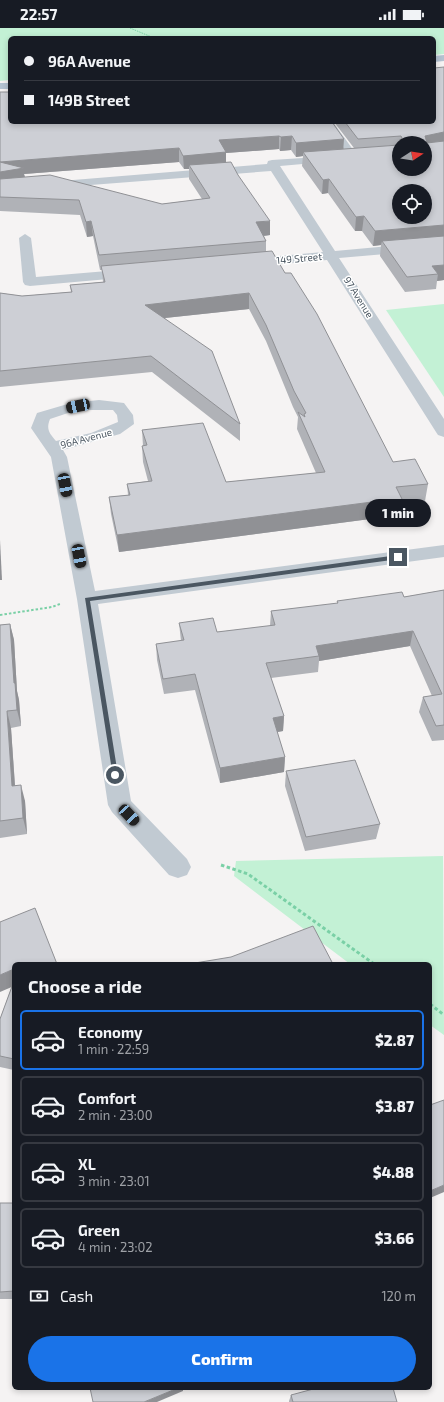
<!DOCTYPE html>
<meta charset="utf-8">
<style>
:root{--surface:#171b24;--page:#242831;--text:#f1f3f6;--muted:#9ea1a6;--line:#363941;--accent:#1a73e8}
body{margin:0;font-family:"Exo 2",sans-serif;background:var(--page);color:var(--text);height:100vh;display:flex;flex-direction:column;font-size:15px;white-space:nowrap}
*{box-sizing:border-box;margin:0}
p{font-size:13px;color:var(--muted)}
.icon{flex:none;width:22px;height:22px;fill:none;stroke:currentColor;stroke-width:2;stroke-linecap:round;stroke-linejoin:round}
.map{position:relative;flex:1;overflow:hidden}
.drawer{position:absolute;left:12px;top:934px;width:420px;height:428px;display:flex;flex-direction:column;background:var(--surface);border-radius:6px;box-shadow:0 2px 6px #0003}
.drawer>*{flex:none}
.top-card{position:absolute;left:8px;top:8px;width:428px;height:88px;border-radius:6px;box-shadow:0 2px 6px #0003;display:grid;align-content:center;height:88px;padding:0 16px;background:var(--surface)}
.needle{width:26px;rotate:78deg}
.buttons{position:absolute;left:392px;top:108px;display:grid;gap:8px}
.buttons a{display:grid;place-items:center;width:40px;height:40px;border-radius:50%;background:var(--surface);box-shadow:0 2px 6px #0003;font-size:20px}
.end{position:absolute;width:18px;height:18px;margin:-9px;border:5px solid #4a5661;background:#fff;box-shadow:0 0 0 2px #fff}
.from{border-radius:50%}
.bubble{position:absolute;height:28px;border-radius:14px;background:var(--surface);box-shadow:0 2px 6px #0003;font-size:13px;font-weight:800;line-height:28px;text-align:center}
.car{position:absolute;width:12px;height:24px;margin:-12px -6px;border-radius:5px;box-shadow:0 0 3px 1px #0007;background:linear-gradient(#222 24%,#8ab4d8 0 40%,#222 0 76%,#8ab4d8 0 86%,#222 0)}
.top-card b{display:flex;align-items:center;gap:14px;height:38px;font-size:15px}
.top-card b+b{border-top:1px solid var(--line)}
.top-card i{width:10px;height:10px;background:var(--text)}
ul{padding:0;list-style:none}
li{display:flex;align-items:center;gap:12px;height:60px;margin:0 8px 6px;padding:0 8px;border:2px solid var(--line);border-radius:6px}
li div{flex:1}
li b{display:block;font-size:15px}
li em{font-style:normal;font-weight:800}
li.on{border-color:var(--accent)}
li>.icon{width:36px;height:36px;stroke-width:1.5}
h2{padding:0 16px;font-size:18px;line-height:48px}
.pay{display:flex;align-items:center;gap:10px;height:44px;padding:0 16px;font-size:15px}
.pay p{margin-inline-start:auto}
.primary-button{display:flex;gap:8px;margin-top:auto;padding:8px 16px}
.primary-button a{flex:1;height:46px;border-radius:24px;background:var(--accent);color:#fff;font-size:16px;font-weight:800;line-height:46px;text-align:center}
.status{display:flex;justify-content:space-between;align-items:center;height:28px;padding:0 20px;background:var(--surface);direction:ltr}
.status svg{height:11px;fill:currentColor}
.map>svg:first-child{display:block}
.green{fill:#c3f1d5}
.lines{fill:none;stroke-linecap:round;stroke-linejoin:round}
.path-far2{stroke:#7ad0a6;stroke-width:1;stroke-dasharray:1.5 1;stroke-linecap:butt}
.path-far1{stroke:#7ad0a6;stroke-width:2;stroke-dasharray:2.5 2;stroke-linecap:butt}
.path{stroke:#7ad0a6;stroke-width:3;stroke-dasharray:3.5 2.5;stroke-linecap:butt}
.minor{fill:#c1cad2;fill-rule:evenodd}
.major{fill:#b3c2d1;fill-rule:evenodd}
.wall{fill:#b0b2b7;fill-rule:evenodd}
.shaded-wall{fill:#909195}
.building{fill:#cdcfd5;stroke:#909195;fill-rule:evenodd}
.route{fill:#4a5661}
.labels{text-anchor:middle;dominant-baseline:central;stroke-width:3;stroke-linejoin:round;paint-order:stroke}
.far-street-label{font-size:10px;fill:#4a5661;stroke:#fff}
</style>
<div class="status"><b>22:57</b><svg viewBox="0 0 49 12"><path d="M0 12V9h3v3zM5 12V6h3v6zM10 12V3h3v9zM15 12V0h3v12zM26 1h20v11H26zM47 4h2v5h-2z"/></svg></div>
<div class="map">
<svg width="444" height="1374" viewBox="0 0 444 1374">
<rect width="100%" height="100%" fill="#f5f3f3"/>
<!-- green -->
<g class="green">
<path d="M0 0H444V26L434 27V10H10V52L0 53Z"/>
<path d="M444 276V369L386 282Z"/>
<path d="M443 828 444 1007 430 997V936H350L234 848 236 833Z"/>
</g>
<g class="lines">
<!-- path-far2 -->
<path class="path-far2" d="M130 0 154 10"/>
<!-- path-far1 -->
<path class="path-far1" d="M0 587 52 579 60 576"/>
<!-- path -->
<g class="path">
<path d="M221 837 248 846 374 936"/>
<path d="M430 976 444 987"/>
</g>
<!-- minor -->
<g class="minor">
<path d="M323 94H333L359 130 358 132H350Z"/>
<path d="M333 128 338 131 337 133 280 138 335 223 444 213V221L339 230 444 391V409L438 407 436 404 327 232 247 239 240 235 247 231 323 224 271 143 0 164V158L267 136 268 133 272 132Z"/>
<path d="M25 206 31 210 36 249 131 241 136 242 138 245 136 248 131 249 30 258 25 257 23 254 19 210Z"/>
<path d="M99 372 124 375 133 387 134 396 120 406 63 422 67 429 95 563 444 517V529L98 576 131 773 187 831 191 839 187 847 178 850 169 847 112 784 108 777 77 571 51 429 31 400 37 385 71 375ZM89 382H113L117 387 118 394 91 405 56 413C49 405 46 401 50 391L71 384Z"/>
</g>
<!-- major -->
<g class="major">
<path d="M444 27V33L434 34V28Z"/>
<rect x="0" y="55" width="10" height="6"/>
</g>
</g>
<!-- wall -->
<g class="wall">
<path d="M444 39V252L437 253 436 261 405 264 380 228 381 217 373 218 362 203H355L328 165 322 166 302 138 303 128 296 129 291 122 280 123 279 121 226 125V134L270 207 264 208 266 213V223L393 434 428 456 425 473 402 475 400 490 371 493 370 491 119 524 111 486 109 469 128 467 127 456 148 453 143 434 142 418H143L142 402 226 454 316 445 297 401 298 389 293 379 266 313 249 281 165 290 240 396V413L152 344 0 359V265L22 268 71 264 70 257 103 254 102 242H100L93 208 87 209 80 187 0 183V64L332 94 344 121 354 120 334 94H434ZM399 115H425L399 141ZM179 134 184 141H189V151L202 171 162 176 25 149 24 146Z"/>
<path d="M444 562V712L432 713 419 684 423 669 432 668 410 618 319 633 318 644 271 650 284 688 283 703 277 704 285 729 284 744 220 755 195 662 164 666 157 632 156 616 181 613 179 595 217 604 270 598 271 583 337 576V573L404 569Z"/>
<path d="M10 596 14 612 17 663 19 672 21 698 11 700 15 757 25 773 27 806 0 810V597Z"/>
<path d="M286 743 380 796 376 811 305 823 285 758Z"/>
<path d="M0 894 14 936V1042L0 1039V991L12 958Z"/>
<rect x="0" y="1175" width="14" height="96"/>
<path d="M291 1367 397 1374H289V1373Z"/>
</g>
<!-- shaded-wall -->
<g class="shaded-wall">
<path d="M444 104V118L425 121V108Z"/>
<path d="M279 108V121L226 125V138L189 137V141H184L183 128 219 112Z"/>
<path d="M292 108 291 122 280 123 281 109Z"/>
<path d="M344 111 343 125 303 124V128L296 129V115Z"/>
<path d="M179 120V134L24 146 26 154 0 158V134Z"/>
<path d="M329 151 328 165 322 166 323 152Z"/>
<path d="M364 188 362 203H355L356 189Z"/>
<path d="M91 193 93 208 87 209 86 194Z"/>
<path d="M270 193V207L255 209 256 194Z"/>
<path d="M444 197V212L382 213 381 217 373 218 375 203Z"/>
<path d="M444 237V252L437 253 438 246 432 238Z"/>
<path d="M249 265V281L146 292 145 277Z"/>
<path d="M372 474 370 491 119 524 117 507Z"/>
<path d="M0 512 2 552H0Z"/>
<path d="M10 596 14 612 17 663 19 672 21 698 17 682 14 655Z"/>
<path d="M413 603 410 618 319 633V628L316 618Z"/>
<path d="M7 683 11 700 16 774 12 758Z"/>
<path d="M284 688 283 703 272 705 273 690Z"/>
<path d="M285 729 284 744 220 755V740Z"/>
<path d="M21 757 25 773 27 806 23 790Z"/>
<path d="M14 941V958L0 964V947Z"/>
<path d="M444 1157V1164L430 1170V1163Z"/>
<path d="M178 1360H183V1363L157 1374H144Z"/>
</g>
<!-- building -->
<g class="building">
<path d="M444 39V104L425 108 427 115 444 113V197L375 203 364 188 356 189 329 151 323 152 303 124 399 117V141H425V115H401L402 110 401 108 358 111 345 94H434V40ZM399 163H425V189H399Z"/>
<path d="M0 64H10V94H332L344 111 296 115 292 108 281 109 279 108 219 112 226 124 183 128 179 120 0 134Z"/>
<path d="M0 134 24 140 0 144Z"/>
<path d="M231 134 238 147 270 193 256 194 266 213 99 227 91 193 86 194 79 172 0 169V151L50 147 162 176 210 170 189 137Z"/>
<path d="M444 208V237L432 238 438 246 407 249 382 213Z"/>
<path d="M272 223 285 245H291L317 286 393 434 415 431 428 456 396 459 403 473 373 477 372 474 117 507 109 469 130 467 127 456 152 453 142 418 147 417 142 402 203 395 226 454 325 444 298 384 305 389 304 386 306 385 294 363 266 297 249 265 145 277 212 323 240 396 151 328 0 343V265L22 268 72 264 70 257 105 254 101 238Z"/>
<path d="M444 562V697L436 698 423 669 442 666 413 603 316 618 319 628 266 635 284 688 273 690 285 729 220 740 195 646 163 651 156 616 184 612 179 595 213 590 217 604 275 597 271 583 338 575 337 573 402 564 404 569Z"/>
<path d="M10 596 14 655H15L17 682 7 683 12 758 21 757 23 790 0 793V597Z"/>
<path d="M355 732 380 796 306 809 286 743Z"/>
<path d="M35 880 57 936H14V941L0 947V894Z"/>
<path d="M313 898 333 936H189L231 929Z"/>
<path d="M14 953V1031L0 1028V991Z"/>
<path d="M444 1072V1157L430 1163V1077Z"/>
<path d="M0 1175H14V1263L0 1264Z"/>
<path d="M90 1360H178L144 1374H93Z"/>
<path d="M317 1360H393L397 1374H293L291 1367Z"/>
</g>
<!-- route -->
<path class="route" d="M398 527 399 531 90 573 118 747 115 750 113 749 85 570Z"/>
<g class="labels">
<!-- far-street labels -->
<g class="far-street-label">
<text transform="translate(299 230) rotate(-5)">149 Street</text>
<text transform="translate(359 269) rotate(58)">97 Avenue</text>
<text transform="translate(86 410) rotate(-15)">96A Avenue</text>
</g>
</g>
</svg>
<div class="buttons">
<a><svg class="needle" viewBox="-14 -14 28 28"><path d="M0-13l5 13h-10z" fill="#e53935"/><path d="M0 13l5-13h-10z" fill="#9ea1a6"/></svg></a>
<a><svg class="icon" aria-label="locate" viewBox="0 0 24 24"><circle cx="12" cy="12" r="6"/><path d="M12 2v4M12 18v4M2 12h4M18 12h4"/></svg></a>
</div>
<i class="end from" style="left:115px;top:747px"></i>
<i class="end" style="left:398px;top:529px"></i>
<div class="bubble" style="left:365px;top:471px;width:66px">1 min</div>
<i class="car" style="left:78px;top:378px;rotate:258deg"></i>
<i class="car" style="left:65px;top:457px;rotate:169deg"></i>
<i class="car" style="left:79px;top:528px;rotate:169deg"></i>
<i class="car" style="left:129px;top:787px;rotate:137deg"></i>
<div class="top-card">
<b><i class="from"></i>96A Avenue</b>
<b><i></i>149B Street</b>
</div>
<section class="drawer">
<h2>Choose a ride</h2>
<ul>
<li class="on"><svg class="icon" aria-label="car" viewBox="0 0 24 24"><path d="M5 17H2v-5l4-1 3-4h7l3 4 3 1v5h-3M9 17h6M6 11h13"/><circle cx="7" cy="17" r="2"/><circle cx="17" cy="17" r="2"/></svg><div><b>Economy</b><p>1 min · 22:59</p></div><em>$2.87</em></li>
<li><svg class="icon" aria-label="car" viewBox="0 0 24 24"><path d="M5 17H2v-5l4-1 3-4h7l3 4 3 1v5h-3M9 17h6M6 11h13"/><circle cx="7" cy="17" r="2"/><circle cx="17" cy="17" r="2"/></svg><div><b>Comfort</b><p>2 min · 23:00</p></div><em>$3.87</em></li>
<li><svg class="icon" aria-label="car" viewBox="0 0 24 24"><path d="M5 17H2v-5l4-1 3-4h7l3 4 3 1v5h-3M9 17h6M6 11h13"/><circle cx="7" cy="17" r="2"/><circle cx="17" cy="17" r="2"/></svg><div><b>XL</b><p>3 min · 23:01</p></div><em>$4.88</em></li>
<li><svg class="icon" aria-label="car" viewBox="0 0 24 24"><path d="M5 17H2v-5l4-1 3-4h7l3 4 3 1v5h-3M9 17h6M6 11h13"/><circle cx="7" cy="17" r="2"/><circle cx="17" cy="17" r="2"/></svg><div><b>Green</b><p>4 min · 23:02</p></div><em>$3.66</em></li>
</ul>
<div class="pay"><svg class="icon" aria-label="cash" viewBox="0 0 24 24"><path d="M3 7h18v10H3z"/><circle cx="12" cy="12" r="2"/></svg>Cash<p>120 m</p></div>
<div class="primary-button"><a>Confirm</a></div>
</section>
</div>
